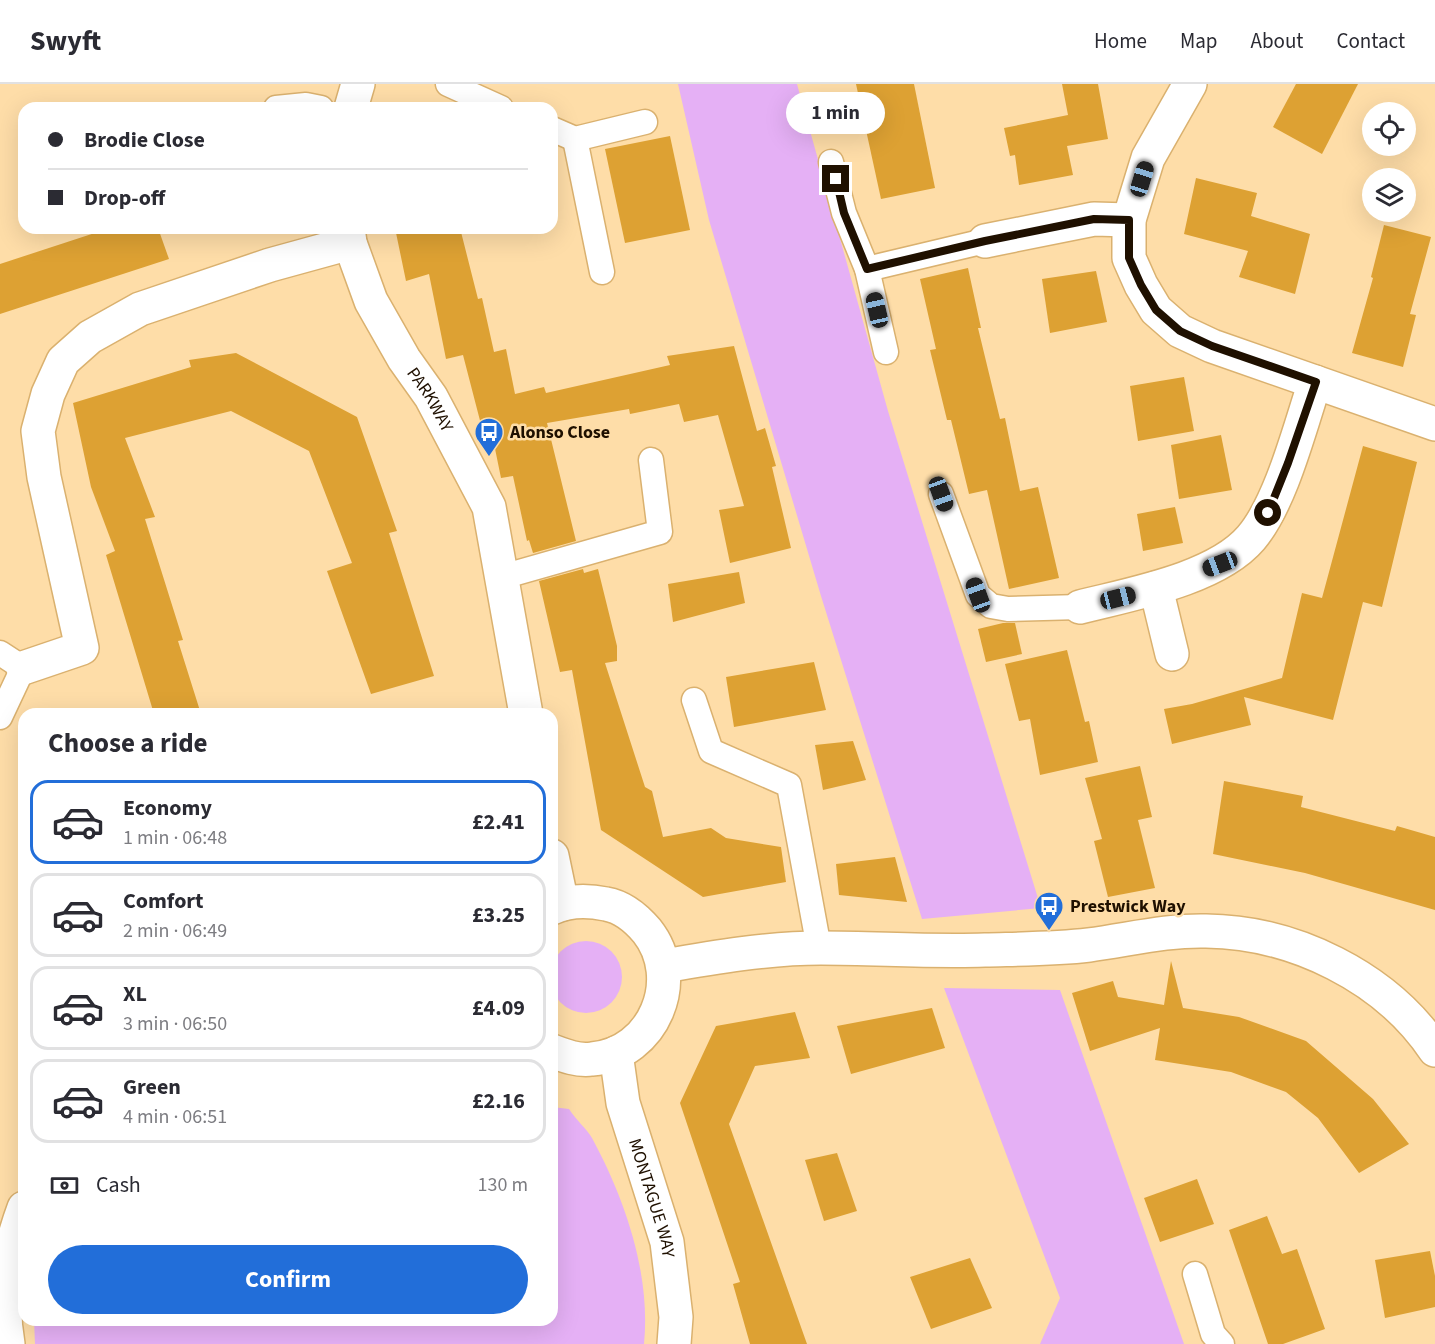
<!DOCTYPE html>
<meta charset="utf-8">
<style>
:root{--surface:#fff;--page:#f2f2f3;--text:#2b2b33;--muted:#7c7c81;--line:#e1e1e2;--accent:#226ed9}
body{margin:0;font-family:"Source Sans 3",sans-serif;background:var(--page);color:var(--text);height:100vh;display:flex;flex-direction:column;font-size:22px;white-space:nowrap}
*{box-sizing:border-box;margin:0}
p{font-size:20px;color:var(--muted)}
.icon{flex:none;width:33px;height:33px;fill:none;stroke:currentColor;stroke-width:2;stroke-linecap:round;stroke-linejoin:round}
.map{position:relative;flex:1;overflow:hidden}
.panel{position:absolute;left:18px;top:624px;width:540px;height:618px;display:flex;flex-direction:column;background:var(--surface);border-radius:18px;box-shadow:0 6px 24px #0002}
.panel>*{flex:none}
.hud{position:absolute;left:18px;top:18px;width:540px;height:132px;border-radius:18px;box-shadow:0 6px 24px #0002;display:grid;align-content:center;height:132px;padding:0 30px;background:var(--surface)}
.fabs{position:absolute;left:1362px;top:18px;display:grid;gap:12px}
.fabs a{display:grid;place-items:center;width:54px;height:54px;border-radius:50%;background:var(--surface);box-shadow:0 6px 24px #0002;font-size:30px}
.end{position:absolute;width:27px;height:27px;margin:-14px;border:8px solid #1f1000;background:#fff;box-shadow:0 0 0 3px #fff}
.from{border-radius:50%}
.bubble{position:absolute;height:42px;border-radius:21px;background:var(--surface);box-shadow:0 6px 24px #0002;font-size:20px;font-weight:700;line-height:42px;text-align:center}
.car{position:absolute;width:18px;height:36px;margin:-18px -9px;border-radius:8px;box-shadow:0 0 4px 2px #0007;background:linear-gradient(#222 24%,#8ab4d8 0 40%,#222 0 76%,#8ab4d8 0 86%,#222 0)}
.hud b{display:flex;align-items:center;gap:21px;height:57px;font-size:22px}
.hud b+b{border-top:2px solid var(--line)}
.hud i{width:15px;height:15px;background:var(--text)}
ul{padding:0;list-style:none}
li{display:flex;align-items:center;gap:18px;height:84px;margin:0 12px 9px;padding:0 18px;border:3px solid var(--line);border-radius:18px}
li div{flex:1}
li b{display:block;font-size:22px}
li em{font-style:normal;font-weight:700}
li.current{border-color:var(--accent)}
li>.icon{width:54px;height:54px;stroke-width:1.5}
h2{padding:0 30px;font-size:27px;line-height:72px}
.pay{display:flex;align-items:center;gap:15px;height:66px;padding:0 30px;font-size:22px}
.pay p{margin-inline-start:auto}
.primary-button{display:flex;gap:12px;margin-top:auto;padding:12px 30px}
.primary-button a{flex:1;height:69px;border-radius:36px;background:var(--accent);color:#fff;font-size:24px;font-weight:700;line-height:69px;text-align:center}
header{display:flex;align-items:center;gap:36px;box-sizing:border-box;height:84px;padding:0 30px;background:var(--surface);border-bottom:2px solid var(--line)}
header strong{font-size:28px}
nav{display:flex;gap:33px;margin-inline-start:auto;font-size:21px}
.map>svg:first-child{display:block}
.green{fill:#e5b0f5}
.building{fill:#dda133}
.lines{fill:none;stroke-linecap:round;stroke-linejoin:round}
.lane-casing{stroke:#dab16f;stroke-width:27}
.street-casing{stroke:#dab16f;stroke-width:36}
.secondary-casing{stroke:#dab16f;stroke-width:36}
.lane{stroke:#fff;stroke-width:24}
.street{stroke:#fff;stroke-width:33}
.secondary{stroke:#fff;stroke-width:33}
.route{stroke:#1f1000;stroke-width:8}
.labels{text-anchor:middle;dominant-baseline:central;stroke-width:5;stroke-linejoin:round;paint-order:stroke}
.street-label{font-size:18px;fill:#1f1000;stroke:#fedda8}
.poi-label{font-size:18px;font-weight:bold;fill:#1f1000;stroke:#fedda8;text-anchor:start}
</style>
<header>
<strong>Swyft</strong>
<nav><a>Home</a><a>Map</a><a>About</a><a>Contact</a></nav>
</header>
<div class="map">
<svg width="1435" height="1260" viewBox="0 0 1435 1260">
<rect width="100%" height="100%" fill="#fedda8"/>
<!-- green -->
<g class="green">
<path d="M678 0H797L888 327 1041 824 922 835 821 512 709 136Z"/>
<circle cx="586" cy="893" r="36"/>
<path d="M944 904 1060 906 1184 1260H1040L1060 1214Z"/>
<path d="M552 1023 569 1025C576 1036 586 1044 592 1054 625 1115 651 1190 644 1260H35L34 1236H552Z"/>
</g>
<!-- building -->
<g class="building">
<path d="M856 0H914L935 104 881 115Z"/>
<path d="M1062 0H1098L1108 55 1067 62 1073 91 1019 101 1015 71 1010 72 1004 44 1068 31Z"/>
<path d="M1296 0H1358L1322 70 1273 43Z"/>
<path d="M670 52 690 146 625 159 605 65Z"/>
<path d="M1196 94 1257 109 1251 132 1310 150 1295 210 1239 193 1248 167 1184 150Z"/>
<path d="M1384 141 1431 153 1410 230 1416 231 1403 283 1352 269 1373 194 1371 193Z"/>
<path d="M110 144H158L169 175 0 230V180Z"/>
<path d="M395 144H460L478 215 482 214 494 268 506 265 515 310 544 303 546 309 670 281 667 272 734 262 757 347 765 344 776 382 772 383 791 464 730 479 719 426 744 422 718 331 684 338 679 320 630 330 629 325 547 339 576 457 533 469 529 456 527 457 513 392 501 394 492 350 484 352 463 271 446 275 429 190 406 197Z"/>
<path d="M968 184 981 244H978L1000 335 1005 334 1020 407 1038 403 1059 494 1009 505 987 406 969 410 951 336H947L930 266 936 265 920 195Z"/>
<path d="M1096 187 1107 238 1050 249 1042 195Z"/>
<path d="M236 269 357 333 397 447 389 449 434 592 371 610 327 487 352 479 309 367 231 327 125 354 155 433 145 435 183 556 178 557 201 630H154L106 471 115 467 91 403 73 319 191 283 189 276Z"/>
<path d="M1184 293 1194 347 1138 357 1130 302Z"/>
<path d="M1221 351 1232 406 1179 415 1171 361Z"/>
<path d="M1363 362 1417 378 1382 523 1363 518 1333 636 1244 613 1251 641 1172 660 1164 625 1192 620 1282 594 1302 509 1322 514Z"/>
<path d="M1175 423 1183 459 1143 467 1137 430Z"/>
<path d="M583 485 584 489 598 485 617 562V577L605 579 645 703 652 707 663 753 711 744 726 754 781 763 786 798 703 813 601 746 572 586 560 588 539 497Z"/>
<path d="M739 488 745 519 673 538 668 500Z"/>
<path d="M1003 539H1015L1022 570 986 578 978 545Z"/>
<path d="M1067 566 1085 638 1089 637 1098 678 1040 691 1030 635 1019 637 1005 580Z"/>
<path d="M814 578 826 626 734 643 726 593Z"/>
<path d="M853 657 866 696 823 706 815 661Z"/>
<path d="M1140 682 1152 733 1138 736 1155 804 1108 813 1094 757 1102 755 1085 694Z"/>
<path d="M1224 697 1303 712 1301 723 1395 747 1397 742 1435 753V826L1305 789 1213 770Z"/>
<path d="M895 773 907 818 839 811 836 780Z"/>
<path d="M1171 877 1183 924 1239 933 1306 957 1373 1015 1409 1060 1359 1089 1318 1034 1286 1008 1231 988 1155 976 1160 944 1090 967 1072 909 1113 897 1118 913 1164 921Z"/>
<path d="M932 924 945 964 851 990 837 942Z"/>
<path d="M795 928 810 974 755 982 729 1040 807 1260H750L733 1200 740 1198 680 1019 716 942Z"/>
<path d="M837 1069 857 1127 824 1137 805 1076Z"/>
<path d="M1197 1095 1214 1140 1160 1158 1144 1114Z"/>
<path d="M1267 1132 1282 1170 1297 1165 1325 1245 1283 1260H1268L1229 1146Z"/>
<path d="M1430 1167 1435 1192V1223L1385 1234 1375 1176Z"/>
<path d="M970 1174 992 1224 931 1245 910 1193Z"/>
</g>
<g class="lines">
<!-- lane casing -->
<g class="lane-casing">
<g id="lane">
<path d="M448 0 501 24"/>
<path d="M276 24 306 21 321 24"/>
<path d="M552 45 575 55 645 38"/>
<path d="M575 55 602 188"/>
<path d="M831 78 844 129 867 185 886 268"/>
<path d="M867 185 985 157"/>
<path d="M941 410 978 511 991 522 1008 525 1080 523"/>
<path d="M502 493 660 448 651 376"/>
<path d="M0 569 23 584 0 633"/>
<path d="M694 616 711 667 789 701 819 864"/>
<path d="M1195 1190 1213 1250 1222 1260"/>
</g>
</g>
<!-- street casing -->
<g class="street-casing">
<g id="street">
<path d="M1190 0 1148 74 1129 136V174L1141 201 1156 226 1180 247 1212 262 1435 340"/>
<path d="M985 157 1094 135 1129 136"/>
<path d="M1156 504 1172 570"/>
<path d="M1080 523C1131 510 1216 495 1251 454 1281 419 1300 343 1315 298"/>
<path d="M23 584 82 564 44 393 38 347 48 310 63 277 90 253 140 225 270 181 350 159"/>
<path id="s1" d="M616 969 623 1019 667 1158 676 1233 674 1260"/>
<path d="M8 1260C0 1215 8 1167 24 1124"/>
</g>
</g>
<!-- secondary casing -->
<g class="secondary-casing">
<g id="secondary">
<path d="M351 24 358 0"/>
<path id="s2" d="M348 144 350 159 371 217 404 275 431 313 489 423 526 630"/>
<path d="M552 772 562 820"/>
<path d="M552 824C569 816 587 816 606 820 623 823 636 834 647 847 685 895 654 970 592 975 578 977 565 972 552 967"/>
<path d="M664 882C715 873 769 864 821 864 876 864 930 868 985 866 1019 865 1055 865 1089 861 1128 856 1166 846 1206 847 1294 848 1386 893 1435 966"/>
</g>
</g>
<!-- lane -->
<use href="#lane" class="lane"/>
<!-- street -->
<use href="#street" class="street"/>
<!-- secondary -->
<use href="#secondary" class="secondary"/>
</g>
<g class="lines">
<!-- route -->
<path class="route" d="M836 95 844 129 867 185 985 157 1094 135 1129 136V174L1141 201 1156 226 1180 247 1212 262 1316 298 1288 379 1268 429"/>
</g>
<!-- icons -->
<defs>
<g id="bus-pin" transform="scale(1.5)"><path d="M0 17L-7.5 6A9.5 9.5 0 1 1 7.5 6Z" fill="#226ed9" stroke="#fedda8"/><path d="M-5-6H5V4H4V6H2V4H-2V6H-4V4H-5ZM-3.5-4V0h7V-4ZM-3.5 1.2v1.5H-2V1.2ZM2 1.2v1.5H3.5V1.2Z" fill="#fff"/></g>
</defs>
<g fill-rule="evenodd">
<use href="#bus-pin" x="489" y="348"/>
<use href="#bus-pin" x="1049" y="822"/>
</g>
<g class="labels">
<!-- street labels -->
<g class="street-label">
<text stroke="none"><textPath href="#s2" startOffset="192">PARKWAY</textPath></text>
<text stroke="none"><textPath href="#s1" startOffset="150">MONTAGUE WAY</textPath></text>
</g>
<!-- poi labels -->
<g class="poi-label">
<text x="510" y="348">Alonso Close</text>
<text x="1070" y="822">Prestwick Way</text>
</g>
</g>
</svg>
<div class="fabs">
<a><svg class="icon" aria-label="locate" viewBox="0 0 24 24"><circle cx="12" cy="12" r="6"/><path d="M12 2v4M12 18v4M2 12h4M18 12h4"/></svg></a>
<a><svg class="icon" aria-label="layers" viewBox="0 0 24 24"><path d="M12 4l9 5-9 5-9-5zM3 14l9 5 9-5"/></svg></a>
</div>
<i class="end from" style="left:1268px;top:429px"></i>
<i class="end" style="left:836px;top:95px"></i>
<div class="bubble" style="left:786px;top:8px;width:99px">1 min</div>
<i class="car" style="left:1142px;top:95px;rotate:17deg"></i>
<i class="car" style="left:877px;top:226px;rotate:347deg"></i>
<i class="car" style="left:941px;top:410px;rotate:160deg"></i>
<i class="car" style="left:1220px;top:480px;rotate:249deg"></i>
<i class="car" style="left:978px;top:511px;rotate:340deg"></i>
<i class="car" style="left:1118px;top:514px;rotate:76deg"></i>
<div class="hud">
<b><i class="from"></i>Brodie Close</b>
<b><i></i>Drop-off</b>
</div>
<section class="panel">
<h2>Choose a ride</h2>
<ul>
<li class="current"><svg class="icon" aria-label="car" viewBox="0 0 24 24"><path d="M5 17H2v-5l4-1 3-4h7l3 4 3 1v5h-3M9 17h6M6 11h13"/><circle cx="7" cy="17" r="2"/><circle cx="17" cy="17" r="2"/></svg><div><b>Economy</b><p>1 min · 06:48</p></div><em>£2.41</em></li>
<li><svg class="icon" aria-label="car" viewBox="0 0 24 24"><path d="M5 17H2v-5l4-1 3-4h7l3 4 3 1v5h-3M9 17h6M6 11h13"/><circle cx="7" cy="17" r="2"/><circle cx="17" cy="17" r="2"/></svg><div><b>Comfort</b><p>2 min · 06:49</p></div><em>£3.25</em></li>
<li><svg class="icon" aria-label="car" viewBox="0 0 24 24"><path d="M5 17H2v-5l4-1 3-4h7l3 4 3 1v5h-3M9 17h6M6 11h13"/><circle cx="7" cy="17" r="2"/><circle cx="17" cy="17" r="2"/></svg><div><b>XL</b><p>3 min · 06:50</p></div><em>£4.09</em></li>
<li><svg class="icon" aria-label="car" viewBox="0 0 24 24"><path d="M5 17H2v-5l4-1 3-4h7l3 4 3 1v5h-3M9 17h6M6 11h13"/><circle cx="7" cy="17" r="2"/><circle cx="17" cy="17" r="2"/></svg><div><b>Green</b><p>4 min · 06:51</p></div><em>£2.16</em></li>
</ul>
<div class="pay"><svg class="icon" aria-label="cash" viewBox="0 0 24 24"><path d="M3 7h18v10H3z"/><circle cx="12" cy="12" r="2"/></svg>Cash<p>130 m</p></div>
<div class="primary-button"><a>Confirm</a></div>
</section>
</div>
